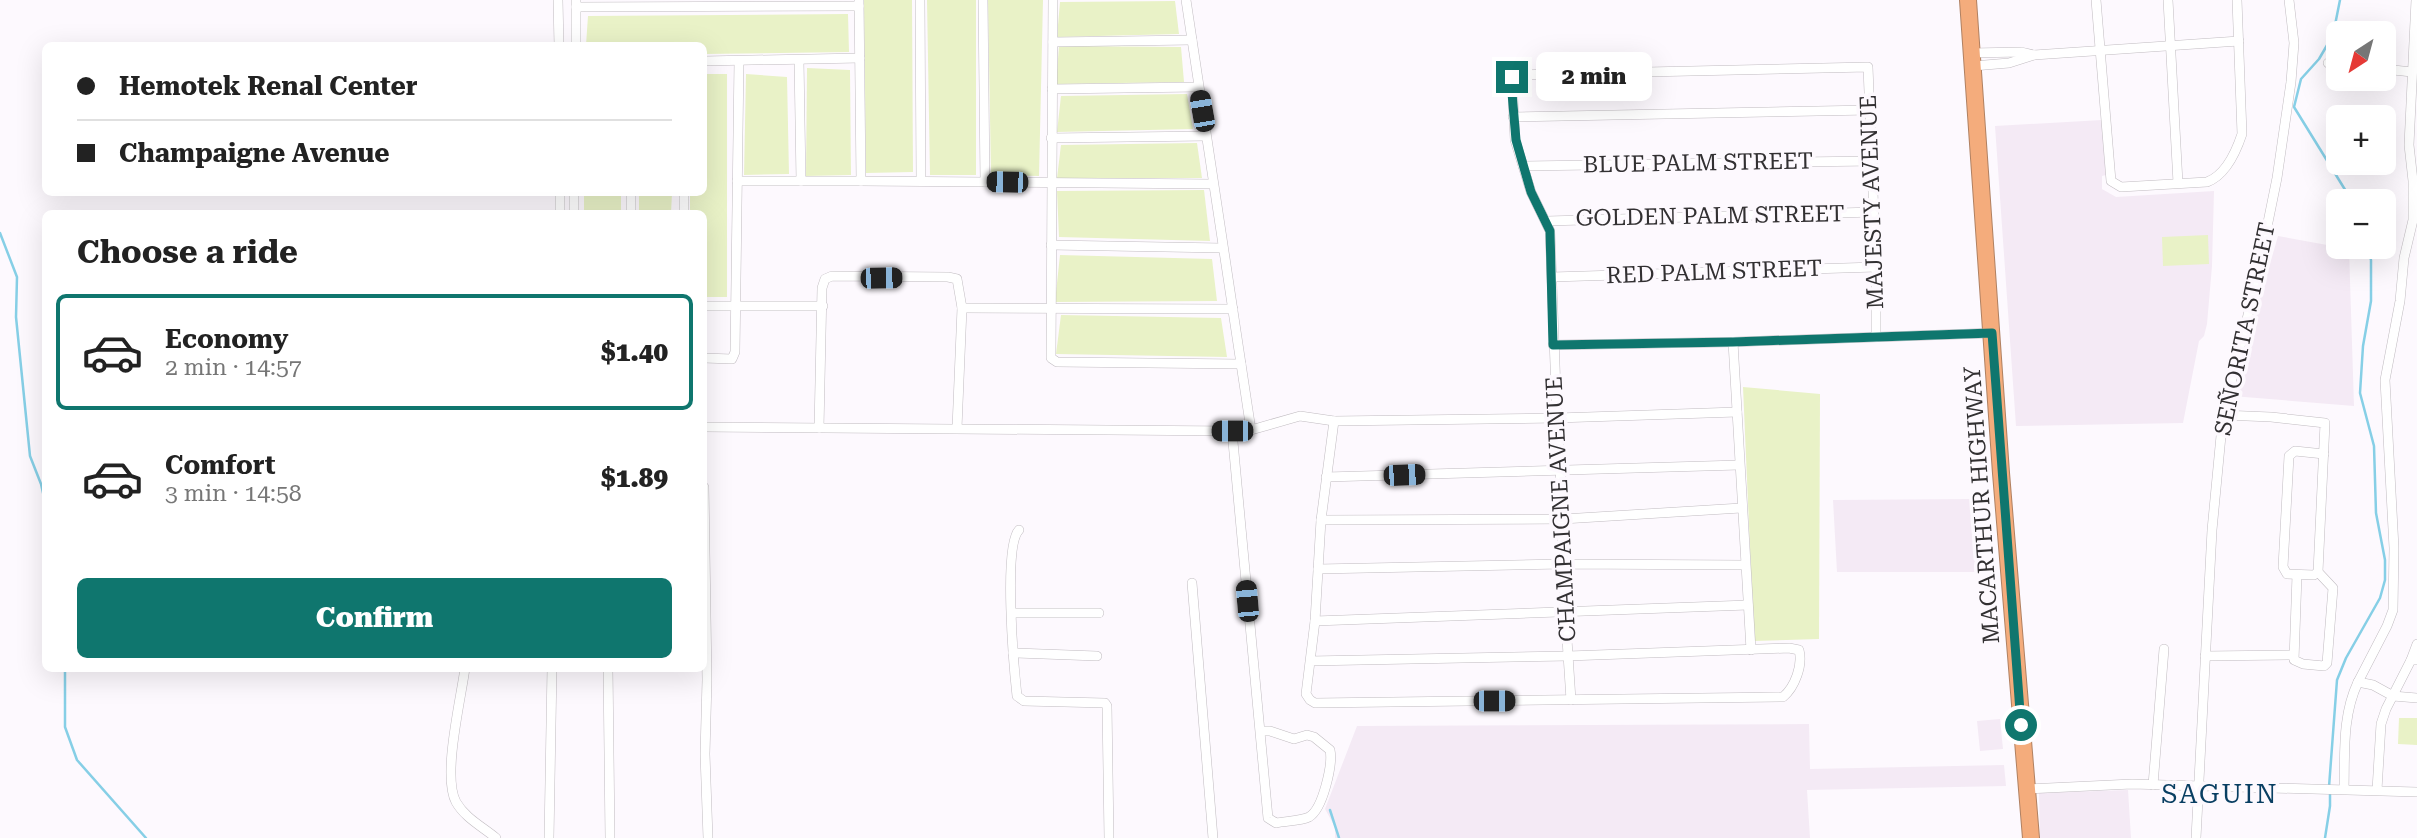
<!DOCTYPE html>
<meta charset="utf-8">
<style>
:root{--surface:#fff;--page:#f2f2f2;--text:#222;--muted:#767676;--line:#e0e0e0;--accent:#0f766e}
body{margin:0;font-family:"Roboto Serif",serif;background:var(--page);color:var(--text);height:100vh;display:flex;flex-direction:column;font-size:26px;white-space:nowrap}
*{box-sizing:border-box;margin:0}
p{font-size:23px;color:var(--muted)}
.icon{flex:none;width:38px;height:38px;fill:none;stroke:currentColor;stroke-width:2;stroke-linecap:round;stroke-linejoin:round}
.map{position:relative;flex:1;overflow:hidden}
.side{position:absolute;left:42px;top:210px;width:665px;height:462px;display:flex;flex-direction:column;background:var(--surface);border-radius:10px;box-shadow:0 7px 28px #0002}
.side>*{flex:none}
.guide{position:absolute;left:42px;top:42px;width:665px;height:154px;border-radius:10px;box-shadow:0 7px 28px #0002;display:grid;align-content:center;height:154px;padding:0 35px;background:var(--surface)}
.needle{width:46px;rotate:216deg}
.controls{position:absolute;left:2326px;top:21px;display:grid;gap:14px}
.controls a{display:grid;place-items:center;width:70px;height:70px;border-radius:10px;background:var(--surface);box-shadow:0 7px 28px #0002;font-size:35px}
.end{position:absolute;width:32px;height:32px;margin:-16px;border:9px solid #0f766e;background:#fff;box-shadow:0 0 0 4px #fff}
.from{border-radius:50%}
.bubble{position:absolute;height:49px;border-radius:10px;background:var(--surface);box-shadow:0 7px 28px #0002;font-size:23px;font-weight:800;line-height:49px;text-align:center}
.car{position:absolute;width:21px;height:42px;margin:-21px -10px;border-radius:9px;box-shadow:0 0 5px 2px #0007;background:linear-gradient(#222 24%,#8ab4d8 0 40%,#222 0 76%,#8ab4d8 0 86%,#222 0)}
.guide b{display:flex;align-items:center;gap:24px;height:66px;font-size:26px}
.guide b+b{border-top:2px solid var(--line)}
.guide i{width:18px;height:18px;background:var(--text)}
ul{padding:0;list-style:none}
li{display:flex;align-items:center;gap:21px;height:116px;margin:0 14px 10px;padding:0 21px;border:4px solid transparent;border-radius:10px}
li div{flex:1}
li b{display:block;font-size:26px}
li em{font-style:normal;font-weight:800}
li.on{border-color:var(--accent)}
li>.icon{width:63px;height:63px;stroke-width:1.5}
h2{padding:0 35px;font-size:32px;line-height:84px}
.button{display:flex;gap:14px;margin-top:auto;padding:14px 35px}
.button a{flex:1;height:80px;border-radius:10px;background:var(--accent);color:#fff;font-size:28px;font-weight:800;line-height:80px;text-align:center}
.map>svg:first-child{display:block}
.built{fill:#f4eaf5}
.green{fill:#e9f2c7}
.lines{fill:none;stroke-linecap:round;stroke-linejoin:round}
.stream{stroke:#86cfe6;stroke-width:2.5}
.street-casing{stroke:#c1bcc1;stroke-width:10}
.highway-casing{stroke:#b08162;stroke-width:18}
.street{stroke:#fff;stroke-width:9}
.highway{stroke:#f4ac7c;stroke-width:16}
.route{stroke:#0f766e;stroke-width:9}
.labels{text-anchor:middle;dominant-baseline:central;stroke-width:7;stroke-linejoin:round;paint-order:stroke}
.street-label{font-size:23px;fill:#323032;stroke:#fdf9fe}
.quarter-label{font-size:26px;letter-spacing:2px;fill:#093f62;stroke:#fdf9fe}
</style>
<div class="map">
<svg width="2417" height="838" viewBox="0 0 2417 838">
<rect width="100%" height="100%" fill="#fdf9fe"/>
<!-- built -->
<g class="built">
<path d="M2102 120 2106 175 2102 176V189L2116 197 2214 191 2212 266 2207 324 2204 336 2199 341 2183 423 2016 426 1995 126Z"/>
<path d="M2278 236 2349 249 2354 406 2232 396Z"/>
<path d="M1974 499 1983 572H1837L1833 500Z"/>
<path d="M2000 719 2003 749 1980 751 1977 721Z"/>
<path d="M1809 724 1810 769 2004 765 2006 786 1807 790 1810 838H1335V827L1325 809 1357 726Z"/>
<path d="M2128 790 2131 838H2040L2039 793Z"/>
</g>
<!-- green -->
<g class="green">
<path d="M864 0H912L913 172 866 173Z"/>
<path d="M927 0H976V175H930Z"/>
<path d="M988 0H1043L1039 176 991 175Z"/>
<path d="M1175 1 1179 34 1057 37 1060 2Z"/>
<path d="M848 14 849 52 704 54V46L586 45 588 16Z"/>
<path d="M1059 46 1181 47 1184 82 1056 84Z"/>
<path d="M807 68 850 70 851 175 806 176Z"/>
<path d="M704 74H727V297H704V214L690 213V193L704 192Z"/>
<path d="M746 74 787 77 789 174 744 175Z"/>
<path d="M1187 94 1193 129 1057 132 1061 96Z"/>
<path d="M1197 143 1202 178H1057L1061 145Z"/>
<path d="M1204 190 1210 241 1059 237 1057 191Z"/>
<rect x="584" y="193" width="37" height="20"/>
<path d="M639 193H672L671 213H639Z"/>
<path d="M2208 235 2209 264 2163 266 2162 237Z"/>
<path d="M1060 255 1212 259 1217 301 1055 302Z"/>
<path d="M1061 315 1221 318 1227 357 1056 354Z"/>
<path d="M1743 387 1820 394 1819 639 1754 641Z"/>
<path d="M2399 718H2417V745L2398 744Z"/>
</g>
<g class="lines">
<!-- stream -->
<g class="stream">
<path d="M2340 0 2333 35 2319 59 2301 79 2294 107 2352 201"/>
<path d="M0 233 17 277 16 317 30 456 41 484 46 506"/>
<path d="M65 668V727L77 760 146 838"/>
<path d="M2329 787 2337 680 2346 658 2380 598 2385 580V560L2376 513 2374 446 2360 393 2363 346 2371 301V260L2367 247"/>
<path d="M1330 810 1339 838"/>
<path d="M2325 838 2330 806V793"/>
</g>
<!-- street casing -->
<g class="street-casing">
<g id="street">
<path d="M558 0 559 46"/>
<path d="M859 0 861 181 1212 184"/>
<path d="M920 0 921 181"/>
<path d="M983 0 985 182"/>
<path d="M1053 0 1051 358 1057 362 1241 364"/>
<path d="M1186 0 1251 430"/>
<path d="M2096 0 2111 181 2121 187 2207 182C2226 175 2236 152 2242 134L2237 0"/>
<path d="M2168 0 2178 183"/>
<path d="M576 7 859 6"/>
<path d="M1053 42 1192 40"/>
<path d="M576 46V0"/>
<path d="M1972 53 2021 52 2034 55"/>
<path d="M799 60 801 181"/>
<path d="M704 61 860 58"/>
<path d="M2328 63 2338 64"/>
<path d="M1973 66 2009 63 2034 55 2239 41"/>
<path d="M2384 69 2412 72"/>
<path d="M1052 89 1198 87"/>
<path d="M1513 117 1870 110"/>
<path d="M1051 138 1206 136"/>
<path d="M1523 166 1873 161"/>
<path d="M737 181H861"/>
<path d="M560 192V214"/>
<path d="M574 214V192"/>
<path d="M631 214V192"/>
<path d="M684 214V192"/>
<path d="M1547 221 1874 212"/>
<path d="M1051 245 1222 248"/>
<path d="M1552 277 1876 267"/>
<path d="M704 306H823"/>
<path d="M962 308 1233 309"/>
<path d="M1733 342 1751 650"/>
<path d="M1553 345 1733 342 1992 333"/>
<path d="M704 358 732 359 735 352 739 61"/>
<path d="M2223 415 2271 417 2325 423 2318 572 2333 588 2327 663 2324 666 2303 664 2294 660 2297 575"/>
<path d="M704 427 1232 431 1251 430 1300 416 1334 421 1557 418 1737 412"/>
<path d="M819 428 822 288 825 279 832 276 948 277 957 279 962 308 957 428"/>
<path d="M1232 431 1268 818 1276 823C1286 821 1301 821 1309 817 1323 809 1333 764 1330 750L1314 737 1307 735 1294 739 1270 731H1260"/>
<path d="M1326 477 1739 465"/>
<path d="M704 487 707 680 705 754 708 838"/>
<path d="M1321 520 1563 519 1741 508"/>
<path d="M1019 530C1003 546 1014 669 1017 696L1024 701 1105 703 1107 706 1109 838"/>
<path d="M1318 569 1562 564 1745 565"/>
<path d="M2318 572 2314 575 2287 574 2283 567 2289 456 2295 451 2324 454"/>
<path d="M1192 583 1213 838"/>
<path d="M1012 613H1099"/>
<path d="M1315 621 1748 605"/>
<path d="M1013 653 1097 656"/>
<path d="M2205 656 2293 655"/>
<path d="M2411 660 2417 644"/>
<path d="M1310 661 1568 656 1789 648 1799 650C1803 665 1795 687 1783 697L1315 703 1310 700 1306 694 1315 621 1321 520 1334 421"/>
<path d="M465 668C461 699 442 776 456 802 465 818 483 827 496 838"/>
<path d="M608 668 610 838"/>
<path d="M2358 682 2387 626 2393 610 2394 548 2385 380 2400 301 2404 258 2413 220V181L2409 145 2416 0"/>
<path d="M1571 700 1562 564 1563 519 1557 418 1550 231 1531 192 1515 140 1512 77 1515 75 1868 67 1876 267V337"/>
<path d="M2153 785 2164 649"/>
<path d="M2026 789 2132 784 2417 792"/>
<path d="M2344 789C2345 752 2342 716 2358 682L2373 685 2393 696 2417 698"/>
<path d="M2377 790 2381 724 2386 709 2411 660H2417"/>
<path d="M549 838 552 668"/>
<path d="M2196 838 2212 530 2223 415 2254 291 2277 178 2291 82 2294 43 2289 0"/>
</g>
</g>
<!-- highway casing -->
<g class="highway-casing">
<path id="highway" d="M1968 0 2001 473 2031 838"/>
</g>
<!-- street -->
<use href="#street" class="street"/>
<!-- highway -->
<use href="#highway" class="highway"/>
</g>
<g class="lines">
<!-- route -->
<path class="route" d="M1512 77 1511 81 1516 140 1531 192 1550 231 1553 345 1733 342 1992 333 2021 725"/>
</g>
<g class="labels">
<!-- street labels -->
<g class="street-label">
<text transform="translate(1698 163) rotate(-1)">BLUE PALM STREET</text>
<text transform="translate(1872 202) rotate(-92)">MAJESTY AVENUE</text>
<text transform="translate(1710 216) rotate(-1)">GOLDEN PALM STREET</text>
<text transform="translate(1714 272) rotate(-2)">RED PALM STREET</text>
<text transform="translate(2245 329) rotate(-78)">SEÑORITA STREET</text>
<text transform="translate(1982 505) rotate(-94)">MACARTHUR HIGHWAY</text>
<text transform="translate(1561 509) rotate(-93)">CHAMPAIGNE AVENUE</text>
</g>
<!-- quarter labels -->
<g class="quarter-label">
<text x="2220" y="794">SAGUIN</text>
</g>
</g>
</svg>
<div class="controls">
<a><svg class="needle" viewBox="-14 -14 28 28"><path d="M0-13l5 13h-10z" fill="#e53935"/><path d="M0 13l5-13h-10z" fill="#767676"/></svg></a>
<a>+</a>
<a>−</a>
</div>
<i class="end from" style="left:2021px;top:725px"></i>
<i class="end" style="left:1512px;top:77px"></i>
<div class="bubble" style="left:1536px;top:52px;width:116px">2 min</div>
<i class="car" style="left:1202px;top:111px;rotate:350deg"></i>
<i class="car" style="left:1007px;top:182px;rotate:271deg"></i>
<i class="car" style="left:881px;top:278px;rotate:89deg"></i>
<i class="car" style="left:1232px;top:431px;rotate:270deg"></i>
<i class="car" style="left:1404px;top:475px;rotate:88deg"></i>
<i class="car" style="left:1247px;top:601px;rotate:355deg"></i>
<i class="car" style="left:1494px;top:701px;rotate:90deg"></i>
<div class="guide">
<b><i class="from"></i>Hemotek Renal Center</b>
<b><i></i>Champaigne Avenue</b>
</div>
<section class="side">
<h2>Choose a ride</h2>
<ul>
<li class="on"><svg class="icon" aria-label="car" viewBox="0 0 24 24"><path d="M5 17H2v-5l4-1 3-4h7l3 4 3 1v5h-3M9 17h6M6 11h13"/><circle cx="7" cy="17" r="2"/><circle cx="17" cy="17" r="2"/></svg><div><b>Economy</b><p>2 min · 14:57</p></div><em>$1.40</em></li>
<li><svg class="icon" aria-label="car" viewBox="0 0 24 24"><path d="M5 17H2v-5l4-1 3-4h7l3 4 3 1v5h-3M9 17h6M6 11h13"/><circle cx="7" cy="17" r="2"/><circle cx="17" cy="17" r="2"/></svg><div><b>Comfort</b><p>3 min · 14:58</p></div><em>$1.89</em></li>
</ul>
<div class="button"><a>Confirm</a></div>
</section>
</div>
